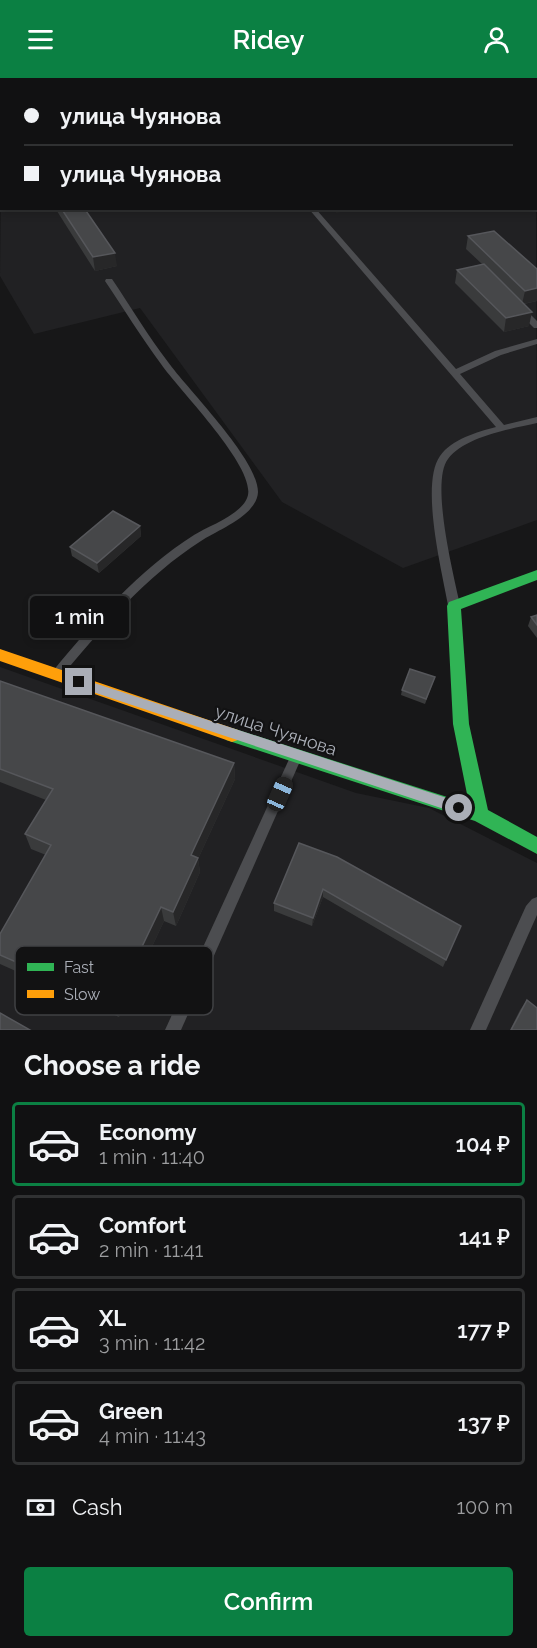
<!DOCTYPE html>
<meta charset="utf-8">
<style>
:root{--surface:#111112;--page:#1e1f20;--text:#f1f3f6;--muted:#9c9d9f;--line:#303132;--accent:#0b8043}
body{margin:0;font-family:Raleway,sans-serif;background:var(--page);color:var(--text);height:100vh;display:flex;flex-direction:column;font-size:22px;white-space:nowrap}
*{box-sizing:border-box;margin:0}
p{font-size:20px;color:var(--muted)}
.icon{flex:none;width:33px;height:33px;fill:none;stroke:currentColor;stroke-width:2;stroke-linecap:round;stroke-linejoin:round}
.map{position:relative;height:952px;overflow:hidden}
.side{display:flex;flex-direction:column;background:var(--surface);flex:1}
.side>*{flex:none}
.hud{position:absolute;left:0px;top:0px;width:537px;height:132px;box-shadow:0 3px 9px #0003,0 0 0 2px var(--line);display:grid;align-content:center;height:132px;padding:0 24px;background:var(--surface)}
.end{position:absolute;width:27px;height:27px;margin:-14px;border:8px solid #aaaeb7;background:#111;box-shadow:0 0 0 3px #111}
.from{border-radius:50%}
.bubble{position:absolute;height:42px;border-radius:6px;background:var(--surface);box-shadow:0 3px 9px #0003,0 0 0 2px var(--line);font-size:20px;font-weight:600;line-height:42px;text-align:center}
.car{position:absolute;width:18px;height:36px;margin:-18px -9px;border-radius:8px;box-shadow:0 0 4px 2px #0007;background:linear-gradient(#222 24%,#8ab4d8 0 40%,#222 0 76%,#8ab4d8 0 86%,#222 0)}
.hud b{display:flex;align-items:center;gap:21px;height:57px;font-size:22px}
.hud b+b{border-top:2px solid var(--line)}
.hud i{width:15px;height:15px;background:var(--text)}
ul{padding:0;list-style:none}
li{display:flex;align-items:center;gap:18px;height:84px;margin:0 12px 9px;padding:0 12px;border:3px solid var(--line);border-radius:6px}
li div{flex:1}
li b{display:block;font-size:22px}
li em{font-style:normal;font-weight:600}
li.on{border-color:var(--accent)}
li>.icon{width:54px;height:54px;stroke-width:1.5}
h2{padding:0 24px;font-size:27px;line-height:72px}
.pay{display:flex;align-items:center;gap:15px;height:66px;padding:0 24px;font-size:22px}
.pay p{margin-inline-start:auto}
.button{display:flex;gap:12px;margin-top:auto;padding:12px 24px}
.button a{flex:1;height:69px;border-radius:6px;background:var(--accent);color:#fff;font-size:24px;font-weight:600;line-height:69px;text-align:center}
header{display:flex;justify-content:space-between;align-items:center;height:78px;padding:0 24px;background:var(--accent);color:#fff;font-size:27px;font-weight:600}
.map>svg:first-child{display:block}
.built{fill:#212123}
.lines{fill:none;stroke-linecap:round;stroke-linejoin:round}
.stream{stroke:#2f363c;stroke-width:4}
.canal{fill:#2f363c;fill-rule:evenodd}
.lane{fill:#4c4d50;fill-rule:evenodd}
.fast{fill:#30b455;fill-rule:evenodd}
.slow{fill:#ff9f0a;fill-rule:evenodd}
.wall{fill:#3a3b3c}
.shaded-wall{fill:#272728}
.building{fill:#464749;stroke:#56575b;stroke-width:1.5}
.route{fill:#aaaeb7}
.labels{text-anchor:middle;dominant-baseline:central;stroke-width:4.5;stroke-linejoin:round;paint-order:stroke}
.street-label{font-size:18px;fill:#aaaeb7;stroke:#121213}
.key{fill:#121213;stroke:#404144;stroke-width:1.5}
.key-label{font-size:16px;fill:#aaaeb7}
</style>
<header><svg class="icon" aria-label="menu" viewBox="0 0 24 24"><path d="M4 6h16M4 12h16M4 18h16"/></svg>Ridey<svg class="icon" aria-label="person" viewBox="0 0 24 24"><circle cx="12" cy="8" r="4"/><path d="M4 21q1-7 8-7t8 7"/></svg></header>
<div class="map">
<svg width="537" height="952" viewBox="0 0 537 952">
<rect width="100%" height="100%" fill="#171718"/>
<!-- built -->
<g class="built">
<path d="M536 91 537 442 403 490 282 424 140 230 34 256 0 198 1 101 2 130H536Z"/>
<path d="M0 589 356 715 429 730 537 785V952H0Z"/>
</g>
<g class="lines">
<!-- stream -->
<path class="stream" d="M376 2 382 0"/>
<!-- canal -->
<g class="canal">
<path d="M442 0H456L457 2H443Z"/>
<rect x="536" y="53" width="1" height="9"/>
</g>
<!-- lane -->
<g class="lane">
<path d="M255 0H264L252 2Z"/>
<rect x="0" y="54" width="2" height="4"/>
<path d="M308 130H315L456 291 495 273 537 261V266L501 277 460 296 504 347 537 339V345C511 351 465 358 448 381 430 404 454 498 460 527L458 530H450L448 527C442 493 420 406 440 378 452 361 477 354 496 349Z"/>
<path d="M106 201H112C131 229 148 258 168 284 189 313 258 381 258 414 257 438 217 452 201 463 146 498 102 550 61 599L57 601 53 599 51 596 53 593C94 543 139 492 194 457 208 448 244 436 248 417 254 387 179 312 161 286 141 259 124 231 105 203Z"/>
<path d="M517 229H523L537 243V250H534L517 233Z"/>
<path d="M295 675 299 677 301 681 181 952H165L291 677Z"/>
<path d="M537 819V837L486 952H470L526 828 532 821Z"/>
</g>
<!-- fast -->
<path class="fast" d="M537 492V502L461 531 469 646 488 732 537 759V776L475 743 226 662 224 657 226 652 232 650 469 726 453 646 447 528 449 524Z"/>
<!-- slow -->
<path class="slow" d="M0 571 232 650 238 652 240 657 238 662 232 664 0 583Z"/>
</g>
<!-- wall -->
<g class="wall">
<path d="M55 130H84L117 188 95 193Z"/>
<path d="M468 158 537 191V223L524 226 529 248 504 254 455 205 457 192 482 186 466 171Z"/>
<path d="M140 448 141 458 99 495 72 478 70 469Z"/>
<path d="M537 537V560L528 548 531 539Z"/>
<path d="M435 599 425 626 401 617 402 612Z"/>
<path d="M0 603 234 685 235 701 198 781 200 794 176 848 164 843 119 939 0 886V856L46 777 31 771 25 756 46 722 0 704Z"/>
<path d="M299 765 461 848 443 889 323 819 312 848 274 833V825Z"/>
<path d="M527 922 537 952H510L520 932Z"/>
</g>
<!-- shaded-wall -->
<g class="shaded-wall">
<path d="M337 130H362L336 135Z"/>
<path d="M115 175 117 188 95 193 93 179Z"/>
<path d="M537 210V223L522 226 525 213Z"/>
<path d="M532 234 529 248 504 254 506 240Z"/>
<path d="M140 448 141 458 99 495 97 485Z"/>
<path d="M234 685 235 701 198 781 200 794 176 848 173 834 191 777Z"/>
<path d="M323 811V819L312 848 313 840Z"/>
<path d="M161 829 164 843 119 939 114 927Z"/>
</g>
<!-- building -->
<g class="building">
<path d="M61 130H84L115 175 93 179Z"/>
<path d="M494 153 537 191V210L525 213 468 158Z"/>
<path d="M484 186 532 234 506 240 457 192Z"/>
<path d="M113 433 140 448 97 485 70 469Z"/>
<path d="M537 537V547L531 539Z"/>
<path d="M410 591 435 599 426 621 402 612Z"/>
<path d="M0 603 234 685 191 777 198 780 173 834 161 829 114 927 0 877V856L51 767 25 756 53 711 0 691Z"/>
<path d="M299 765 337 779 461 848 446 882 323 811 313 840 274 825Z"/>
<path d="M527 922 537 930V952H511Z"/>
<path d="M0 935 30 952H0Z"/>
</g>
<!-- route -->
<path class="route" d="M79 600 459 724 465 730 459 736 75 608 74 604Z"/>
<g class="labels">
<!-- street labels -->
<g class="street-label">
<text transform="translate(276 652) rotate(18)">улица Чуянова</text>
</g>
</g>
<!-- legend -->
<rect x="15" y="868" width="198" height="69" rx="9" class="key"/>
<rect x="27" y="885" width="27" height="8" fill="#30b455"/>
<rect x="27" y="912" width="27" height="8" fill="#ff9f0a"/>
<g class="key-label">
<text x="64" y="895">Fast</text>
<text x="64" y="922">Slow</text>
</g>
</svg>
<i class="end from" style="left:459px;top:730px"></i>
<i class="end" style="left:79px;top:604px"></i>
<div class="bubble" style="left:30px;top:518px;width:99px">1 min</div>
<i class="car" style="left:280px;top:716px;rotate:24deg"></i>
<div class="hud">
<b><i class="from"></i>улица Чуянова</b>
<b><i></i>улица Чуянова</b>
</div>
</div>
<section class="side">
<h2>Choose a ride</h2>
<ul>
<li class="on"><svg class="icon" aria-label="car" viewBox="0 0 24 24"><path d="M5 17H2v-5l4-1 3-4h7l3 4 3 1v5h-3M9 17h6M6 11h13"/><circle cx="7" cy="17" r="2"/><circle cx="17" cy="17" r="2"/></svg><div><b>Economy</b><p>1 min · 11:40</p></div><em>104 ₽</em></li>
<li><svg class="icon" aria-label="car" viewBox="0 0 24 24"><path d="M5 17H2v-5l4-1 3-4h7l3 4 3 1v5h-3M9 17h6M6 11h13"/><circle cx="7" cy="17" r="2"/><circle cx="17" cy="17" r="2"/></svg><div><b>Comfort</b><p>2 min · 11:41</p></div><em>141 ₽</em></li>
<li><svg class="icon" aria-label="car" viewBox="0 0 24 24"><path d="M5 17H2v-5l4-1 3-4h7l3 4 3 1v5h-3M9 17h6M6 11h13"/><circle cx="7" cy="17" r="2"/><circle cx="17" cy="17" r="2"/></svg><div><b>XL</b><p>3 min · 11:42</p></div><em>177 ₽</em></li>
<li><svg class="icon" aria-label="car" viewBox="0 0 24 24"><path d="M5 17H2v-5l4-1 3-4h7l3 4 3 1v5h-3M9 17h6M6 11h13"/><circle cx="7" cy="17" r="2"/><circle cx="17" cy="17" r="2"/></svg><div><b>Green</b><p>4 min · 11:43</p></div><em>137 ₽</em></li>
</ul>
<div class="pay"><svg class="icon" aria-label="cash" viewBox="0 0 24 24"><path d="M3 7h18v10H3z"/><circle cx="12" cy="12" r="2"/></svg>Cash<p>100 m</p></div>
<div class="button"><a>Confirm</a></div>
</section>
